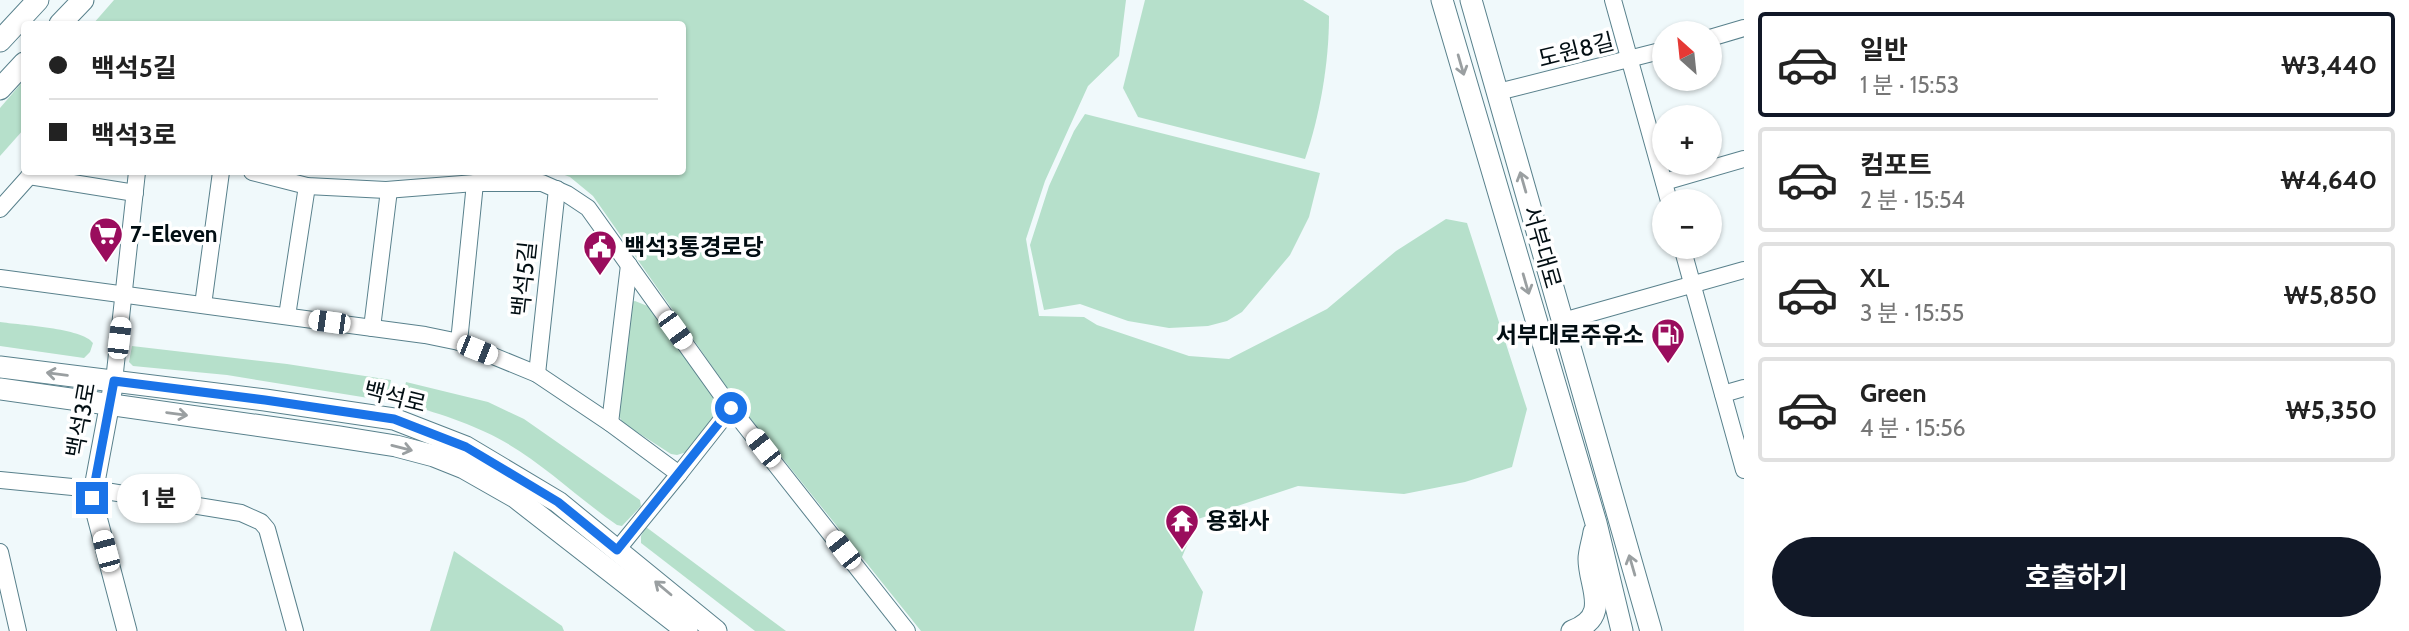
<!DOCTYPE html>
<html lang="ko">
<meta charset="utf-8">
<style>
:root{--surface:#fff;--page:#f2f2f2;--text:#222;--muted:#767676;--line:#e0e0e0;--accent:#111827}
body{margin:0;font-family:Cabin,"Noto Sans KR",sans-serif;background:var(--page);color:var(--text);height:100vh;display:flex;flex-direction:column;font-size:26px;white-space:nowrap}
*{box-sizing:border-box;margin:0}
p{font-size:23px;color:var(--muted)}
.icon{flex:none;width:38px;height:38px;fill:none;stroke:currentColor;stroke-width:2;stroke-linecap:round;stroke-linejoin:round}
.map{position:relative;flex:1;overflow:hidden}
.side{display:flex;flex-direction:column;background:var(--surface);width:665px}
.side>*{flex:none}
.top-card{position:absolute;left:21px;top:21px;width:665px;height:154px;border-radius:7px;box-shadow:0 2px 5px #0004;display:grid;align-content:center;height:154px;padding:0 28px;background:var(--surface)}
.needle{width:46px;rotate:333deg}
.controls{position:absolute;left:1652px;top:21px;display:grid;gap:14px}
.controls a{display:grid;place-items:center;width:70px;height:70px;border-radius:50%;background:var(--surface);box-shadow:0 2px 5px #0004;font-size:35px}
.end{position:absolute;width:32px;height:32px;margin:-16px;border:9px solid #1a73e8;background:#fff;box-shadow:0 0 0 4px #fff}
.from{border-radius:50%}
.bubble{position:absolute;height:49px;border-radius:24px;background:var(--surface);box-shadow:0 2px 5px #0004;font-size:23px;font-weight:700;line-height:49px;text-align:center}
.car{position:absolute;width:21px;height:42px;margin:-21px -10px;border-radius:9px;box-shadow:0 0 5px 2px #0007;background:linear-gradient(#fff 24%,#345 0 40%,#fff 0 76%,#345 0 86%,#fff 0)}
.top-card b{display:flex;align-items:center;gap:24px;height:66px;font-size:26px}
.top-card b+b{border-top:2px solid var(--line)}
.top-card i{width:18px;height:18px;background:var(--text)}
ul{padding:12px 0 0;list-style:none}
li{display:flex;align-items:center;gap:21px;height:105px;margin:0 14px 10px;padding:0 14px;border:4px solid var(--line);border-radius:7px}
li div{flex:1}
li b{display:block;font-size:26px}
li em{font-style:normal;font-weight:700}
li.selected{border-color:var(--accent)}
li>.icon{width:63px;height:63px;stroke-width:1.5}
.primary-button{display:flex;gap:14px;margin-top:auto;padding:14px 28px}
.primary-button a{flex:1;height:80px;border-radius:42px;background:var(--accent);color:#fff;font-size:28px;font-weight:700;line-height:80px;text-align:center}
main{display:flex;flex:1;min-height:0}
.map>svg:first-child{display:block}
.green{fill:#b6e0cb}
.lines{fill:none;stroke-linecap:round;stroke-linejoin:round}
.minor-casing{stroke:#59818c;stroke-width:18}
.tertiary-casing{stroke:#59818c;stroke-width:21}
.secondary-casing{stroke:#59818c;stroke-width:23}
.minor{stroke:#fff;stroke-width:16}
.tertiary{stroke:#fff;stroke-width:19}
.secondary{stroke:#fff;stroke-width:21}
.oneway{stroke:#9a9fa1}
.route{stroke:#1a73e8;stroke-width:9}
.labels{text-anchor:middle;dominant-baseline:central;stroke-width:7;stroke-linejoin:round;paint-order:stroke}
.street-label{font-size:23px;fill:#020e13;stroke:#fff}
.poi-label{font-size:23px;font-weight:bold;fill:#020e13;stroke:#fff;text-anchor:start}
</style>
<main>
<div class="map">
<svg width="1744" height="631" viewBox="0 0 1744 631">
<rect width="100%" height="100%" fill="#f0f9fb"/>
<!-- green -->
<g class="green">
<path d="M114 0H1126L1119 56 1088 86 1045 181 1026 239 1039 316 1084 317 1097 325 1189 356 1229 359 1327 309 1396 251 1446 219 1467 223 1527 409 1512 467 1465 482 1404 494 1298 486 1198 519 1182 557 1203 592 1194 631H921L735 399 593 196 570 177 557 172H682V24H93Z"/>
<path d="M1145 0H1303L1329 16C1329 63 1320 115 1305 159L1138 117 1123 88Z"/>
<path d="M24 80V129L0 156V108Z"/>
<path d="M1085 114 1320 173 1309 217 1290 255 1242 312 1227 321 1208 326 1169 328 1128 321 1080 304 1044 310 1030 245 1049 186 1074 131Z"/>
<path d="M635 301 655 309 722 407 693 450 677 455 671 454 623 423 617 413 631 302Z"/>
<path d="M0 322C19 325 83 328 93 343L90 352 84 358 0 346Z"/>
<path d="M132 346 287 364 391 380 387 401 227 375 133 366 129 362Z"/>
<path d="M406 382 488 402 524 419 640 500 641 506 622 526 617 525C578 498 544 464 503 441 475 425 433 411 401 403Z"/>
<path d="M646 527 786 631H755L641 543V536Z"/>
<path d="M454 551 562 626 564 631H430Z"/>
</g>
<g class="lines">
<!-- minor casing -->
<g class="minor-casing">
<g id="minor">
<path d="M1613 0 1669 201"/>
<path d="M1710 38 1744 28"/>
<path d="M1498 92 1664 50"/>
<path d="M252 172 307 186 386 190 475 183H542L567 194 588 208 731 408 907 631"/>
<path d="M29 176 135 193"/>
<path d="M1664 182 1744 159"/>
<path d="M0 209 33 172"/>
<path d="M1682 247 1744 470"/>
<path d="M0 278 425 335 459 342 537 374 610 423 679 474 617 550"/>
<path d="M203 305 221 172"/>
<path d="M287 316 307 186"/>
<path d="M1563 321 1744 270"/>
<path d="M372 328 389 190"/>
<path d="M459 342 475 183"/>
<path d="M537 374 557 189"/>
<path d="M114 381 137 172"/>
<path d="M1723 394 1744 388"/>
<path d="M610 423 629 265"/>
<path d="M679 474 731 408"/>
<path d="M0 480 93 489 241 513 261 522 267 529 295 631"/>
<path d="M0 552 18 631"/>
</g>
</g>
<!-- tertiary casing -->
<g class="tertiary-casing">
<path id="tertiary" d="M114 381 92 498 127 631"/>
</g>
<!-- secondary casing -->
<g class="secondary-casing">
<g id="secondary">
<path d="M1442 0 1596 523 1622 631"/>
<path d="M1471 0 1651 631"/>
<path d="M60 24 83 0"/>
<path d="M0 41 38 0"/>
<path d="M0 89 24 63"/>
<path d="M0 367 265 400 394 419 466 447 558 502 716 631"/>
<path d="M0 389 339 437 396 446 434 456 464 468 515 497 687 631"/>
<path d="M1572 631C1612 616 1589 587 1589 559 1589 551 1593 540 1594 532"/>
</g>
</g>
<!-- minor -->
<use href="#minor" class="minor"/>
<!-- tertiary -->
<use href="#tertiary" class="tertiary"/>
<!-- secondary -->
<use href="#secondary" class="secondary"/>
</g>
<!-- one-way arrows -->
<defs><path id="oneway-shaft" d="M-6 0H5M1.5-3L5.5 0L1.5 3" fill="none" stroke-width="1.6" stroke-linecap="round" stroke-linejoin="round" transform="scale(1.75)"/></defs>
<g class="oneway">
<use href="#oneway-shaft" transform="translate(1461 65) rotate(74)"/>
<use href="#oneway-shaft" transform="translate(1523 182) rotate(-106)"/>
<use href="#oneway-shaft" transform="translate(1526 284) rotate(74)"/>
<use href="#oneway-shaft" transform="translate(57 374) rotate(-173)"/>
<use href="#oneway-shaft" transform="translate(177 414) rotate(8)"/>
<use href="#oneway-shaft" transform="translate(402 448) rotate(14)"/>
<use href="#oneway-shaft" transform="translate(1632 565) rotate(-106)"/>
<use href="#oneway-shaft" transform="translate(663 588) rotate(-140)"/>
</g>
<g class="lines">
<!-- route -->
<path class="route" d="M92 498 114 381 265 400 394 419 466 447 558 502 617 550 731 408"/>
</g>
<!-- icons -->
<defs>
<g id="supermarket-pin" transform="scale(1.75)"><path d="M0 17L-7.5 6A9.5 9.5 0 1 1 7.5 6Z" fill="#9a0d5d" stroke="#fff"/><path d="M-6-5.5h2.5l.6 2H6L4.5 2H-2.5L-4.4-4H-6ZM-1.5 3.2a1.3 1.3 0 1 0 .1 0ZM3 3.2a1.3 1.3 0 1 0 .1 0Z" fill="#fff"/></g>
<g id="civic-pin" transform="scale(1.75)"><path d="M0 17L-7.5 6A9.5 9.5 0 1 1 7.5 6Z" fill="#9a0d5d" stroke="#fff"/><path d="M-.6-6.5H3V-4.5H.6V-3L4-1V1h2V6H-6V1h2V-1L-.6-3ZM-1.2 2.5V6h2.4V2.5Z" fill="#fff"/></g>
<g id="fuel-pin" transform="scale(1.75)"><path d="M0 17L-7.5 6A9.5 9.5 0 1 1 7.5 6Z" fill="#9a0d5d" stroke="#fff"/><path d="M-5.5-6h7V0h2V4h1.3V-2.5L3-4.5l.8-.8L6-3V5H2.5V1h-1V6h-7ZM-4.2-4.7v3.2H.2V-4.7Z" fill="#fff"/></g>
<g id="temple-pin" transform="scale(1.75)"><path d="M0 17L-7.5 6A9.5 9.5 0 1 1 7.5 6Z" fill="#9a0d5d" stroke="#fff"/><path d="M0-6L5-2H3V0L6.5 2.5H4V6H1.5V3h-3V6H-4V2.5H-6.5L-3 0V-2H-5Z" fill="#fff"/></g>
</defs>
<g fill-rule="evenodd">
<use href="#supermarket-pin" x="106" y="234"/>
<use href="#civic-pin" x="600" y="247"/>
<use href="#fuel-pin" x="1668" y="335"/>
<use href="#temple-pin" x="1182" y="521"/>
</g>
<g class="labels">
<!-- street labels -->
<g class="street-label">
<text transform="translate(1576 50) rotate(-14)">도원8길</text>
<text transform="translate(1542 247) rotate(74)">서부대로</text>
<text transform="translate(524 279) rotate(-84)">백석5길</text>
<text transform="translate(395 397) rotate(14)">백석로</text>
<text transform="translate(81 420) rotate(-80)">백석3로</text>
</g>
<!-- poi labels -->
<g class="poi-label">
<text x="130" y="234">7-Eleven</text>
<text x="624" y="247">백석3통경로당</text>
<text x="1644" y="335" text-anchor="end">서부대로주유소</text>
<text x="1206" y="521">용화사</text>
</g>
</g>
</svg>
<div class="controls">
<a><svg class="needle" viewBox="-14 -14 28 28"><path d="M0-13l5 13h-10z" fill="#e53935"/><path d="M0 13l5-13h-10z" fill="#767676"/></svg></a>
<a>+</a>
<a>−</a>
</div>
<i class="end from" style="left:731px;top:408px"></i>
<i class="end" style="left:92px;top:498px"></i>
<div class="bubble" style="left:117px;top:474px;width:84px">1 분</div>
<i class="car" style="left:329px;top:322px;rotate:278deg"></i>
<i class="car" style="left:675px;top:330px;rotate:144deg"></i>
<i class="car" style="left:119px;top:338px;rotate:7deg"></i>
<i class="car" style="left:477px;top:350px;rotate:112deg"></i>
<i class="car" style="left:763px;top:448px;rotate:322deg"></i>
<i class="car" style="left:843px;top:550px;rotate:322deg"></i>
<i class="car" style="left:106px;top:551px;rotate:345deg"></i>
<div class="top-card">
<b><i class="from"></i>백석5길</b>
<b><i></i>백석3로</b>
</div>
</div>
<section class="side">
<ul>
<li class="selected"><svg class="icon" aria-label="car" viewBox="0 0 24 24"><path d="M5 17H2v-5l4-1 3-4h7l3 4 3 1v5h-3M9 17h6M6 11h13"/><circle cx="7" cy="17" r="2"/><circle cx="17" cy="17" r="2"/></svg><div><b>일반</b><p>1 분 · 15:53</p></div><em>₩3,440</em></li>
<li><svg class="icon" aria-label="car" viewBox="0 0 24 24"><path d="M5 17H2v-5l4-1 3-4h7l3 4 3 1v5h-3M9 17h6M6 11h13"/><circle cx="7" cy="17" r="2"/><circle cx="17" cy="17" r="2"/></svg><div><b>컴포트</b><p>2 분 · 15:54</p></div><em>₩4,640</em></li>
<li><svg class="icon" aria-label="car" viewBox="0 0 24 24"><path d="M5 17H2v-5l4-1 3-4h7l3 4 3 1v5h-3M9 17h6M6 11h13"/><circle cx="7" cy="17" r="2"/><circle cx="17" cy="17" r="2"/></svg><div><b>XL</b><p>3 분 · 15:55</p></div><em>₩5,850</em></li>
<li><svg class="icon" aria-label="car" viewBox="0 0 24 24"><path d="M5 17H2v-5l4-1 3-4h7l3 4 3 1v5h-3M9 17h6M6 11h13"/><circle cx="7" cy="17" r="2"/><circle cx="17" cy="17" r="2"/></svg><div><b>Green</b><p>4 분 · 15:56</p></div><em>₩5,350</em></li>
</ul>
<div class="primary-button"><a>호출하기</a></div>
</section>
</main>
